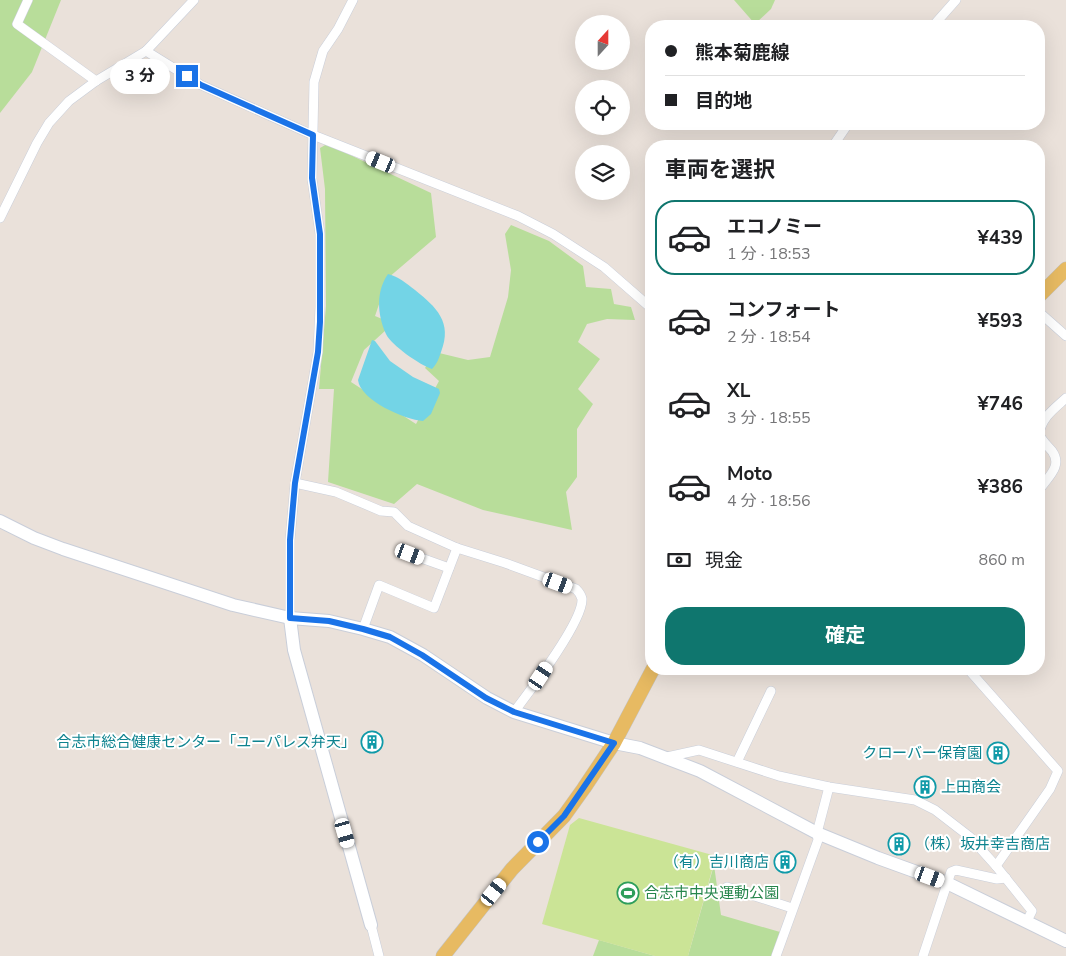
<!DOCTYPE html>
<html lang="ja">
<meta charset="utf-8">
<style>
:root{--surface:#fff;--page:#f6f6f6;--text:#202124;--muted:#757577;--line:#e0e0e0;--accent:#0f766e}
body{margin:0;font-family:"Nunito Sans","Noto Sans JP",sans-serif;background:var(--page);color:var(--text);height:100vh;display:flex;flex-direction:column;font-size:19px;white-space:nowrap}
*{box-sizing:border-box;margin:0}
p{font-size:16px;color:var(--muted)}
.icon{flex:none;width:28px;height:28px;fill:none;stroke:currentColor;stroke-width:2;stroke-linecap:round;stroke-linejoin:round}
.map{position:relative;flex:1;overflow:hidden}
.panel{position:absolute;left:645px;top:140px;width:400px;height:535px;display:flex;flex-direction:column;background:var(--surface);border-radius:20px;box-shadow:0 5px 20px #0002}
.panel>*{flex:none}
.guide{position:absolute;left:645px;top:20px;width:400px;height:110px;border-radius:20px;box-shadow:0 5px 20px #0002;display:grid;align-content:center;height:110px;padding:0 20px;background:var(--surface)}
.needle{width:32px;rotate:21deg}
.tools{position:absolute;left:575px;top:15px;display:grid;gap:10px}
.tools a{display:grid;place-items:center;width:55px;height:55px;border-radius:50%;background:var(--surface);box-shadow:0 5px 20px #0002;font-size:25px}
.end{position:absolute;width:22px;height:22px;margin:-11px;border:6px solid #1a73e8;background:#fff;box-shadow:0 0 0 2px #fff}
.from{border-radius:50%}
.bubble{position:absolute;height:35px;border-radius:18px;background:var(--surface);box-shadow:0 5px 20px #0002;font-size:16px;font-weight:700;line-height:35px;text-align:center}
.car{position:absolute;width:15px;height:30px;margin:-15px -8px;border-radius:6px;box-shadow:0 0 4px 1px #0007;background:linear-gradient(#fff 24%,#345 0 40%,#fff 0 76%,#345 0 86%,#fff 0)}
.guide b{display:flex;align-items:center;gap:18px;height:48px;font-size:19px}
.guide b+b{border-top:1px solid var(--line)}
.guide i{width:12px;height:12px;background:var(--text)}
ul{padding:0;list-style:none}
li{display:flex;align-items:center;gap:15px;height:75px;margin:0 10px 8px;padding:0 10px;border:2px solid transparent;border-radius:20px}
li div{flex:1}
li b{display:block;font-size:19px}
li em{font-style:normal;font-weight:700}
li.current{border-color:var(--accent)}
li>.icon{width:45px;height:45px;stroke-width:1.5}
h2{padding:0 20px;font-size:22px;line-height:60px}
.pay{display:flex;align-items:center;gap:12px;height:55px;padding:0 20px;font-size:19px}
.pay p{margin-inline-start:auto}
.cta{display:flex;gap:10px;margin-top:auto;padding:10px 20px}
.cta a{flex:1;height:58px;border-radius:20px;background:var(--accent);color:#fff;font-size:20px;font-weight:700;line-height:58px;text-align:center}
.map>svg:first-child{display:block}
.green{fill:#b8dd9a}
.pitch{fill:#cbe496}
.water{fill:#73d4e6}
.lines{fill:none;stroke-linecap:round;stroke-linejoin:round}
.street-casing{stroke:#c9ced9;stroke-width:10}
.secondary-casing{stroke:#c9ced9;stroke-width:14}
.primary-casing{stroke:#c3c3c3;stroke-width:15}
.street{stroke:#fff;stroke-width:9}
.secondary{stroke:#fff;stroke-width:12}
.primary{stroke:#e7ba62;stroke-width:14}
.route{stroke:#1a73e8;stroke-width:6}
.labels{text-anchor:middle;dominant-baseline:central;stroke-width:4;stroke-linejoin:round;paint-order:stroke}
.culture-label{font-size:15px;fill:#0d838f;stroke:#fff;text-anchor:end}
.leisure-label{font-size:15px;fill:#27864d;stroke:#fff;text-anchor:start}
</style>
<div class="map">
<svg width="1066" height="956" viewBox="0 0 1066 956">
<rect width="100%" height="100%" fill="#eae1da"/>
<!-- green -->
<g class="green">
<path d="M0 0H61L32 72 0 113Z"/>
<path d="M734 0H775L771 9 755 24Z"/>
<path d="M327 144 431 193 436 237 388 278 375 316 387 321 386 330 364 350 351 382 416 424 439 381 425 368 435 352 468 360 490 357 508 297 511 270 505 234 511 225 549 241 583 266 586 287 611 289 614 304 631 307 635 320 607 319 587 324 578 342 600 359 578 389 593 404 577 429V477L566 492 572 530 483 510 417 484 394 504 328 482 334 389H319L326 306 325 189 320 148Z"/>
<path d="M714 865 721 915 780 932 772 956H688Z"/>
<path d="M599 940 655 956H593Z"/>
</g>
<!-- pitch -->
<path class="pitch" d="M579 818 716 856 688 956H655L542 924 570 825Z"/>
<!-- water -->
<g class="water">
<path d="M388 274C399 277 406 283 415 290 436 307 453 322 441 352 439 358 437 364 432 369 420 365 391 345 386 334 377 314 376 291 388 274Z"/>
<path d="M372 340 375 341 390 361 413 377 439 389 440 393 431 414 423 421C405 420 360 400 358 380Z"/>
</g>
<g class="lines">
<!-- street casing -->
<g class="street-casing">
<g id="street">
<path d="M28 0 17 24 96 81"/>
<path d="M933 26 956 0"/>
<path d="M146 51 201 85 313 135 518 216 553 234 604 267 651 308"/>
<path d="M833 146 848 124"/>
<path d="M0 218 37 143 49 123 69 101 96 81 146 51 194 0"/>
<path d="M1039 312 1066 336"/>
<path d="M295 483 336 492 381 511 394 512 408 526 457 548 505 563 576 589C579 592 581 594 582 599 583 622 529 692 514 712"/>
<path d="M1039 490C1048 477 1063 466 1052 451 1047 445 1042 441 1039 434 1042 417 1054 409 1066 398"/>
<path d="M410 554 449 568"/>
<path d="M290 618V540L295 483 318 352 320 307V234L312 179 314 82 323 51 338 29 353 0"/>
<path d="M363 629 379 585 434 608 457 548"/>
<path d="M968 669 1058 771 1050 789 996 866"/>
<path d="M667 757 699 750 779 776 829 787 915 800 935 810 970 837 996 866 1032 911 1027 921"/>
<path d="M737 762 771 691"/>
<path d="M727 887 792 908"/>
<path d="M371 925 379 956"/>
<path d="M776 956 818 840 817 833 829 787"/>
<path d="M923 956 951 872 956 870 997 879 1006 878"/>
</g>
</g>
<!-- secondary casing -->
<g class="secondary-casing">
<g id="secondary">
<path d="M0 521 34 538 63 549 233 605 290 618 329 621 363 629 390 637 423 655 487 698 514 712 614 743 640 748 700 771 817 833 878 858 947 883 1066 941"/>
<path d="M290 618 294 650 371 925"/>
</g>
</g>
<!-- primary casing -->
<g class="primary-casing">
<g id="primary">
<path d="M1039 296 1066 269"/>
<path d="M443 956 512 869 564 816 584 788 614 743 653 669"/>
</g>
</g>
<!-- street -->
<use href="#street" class="street"/>
<!-- secondary -->
<use href="#secondary" class="secondary"/>
<!-- primary -->
<use href="#primary" class="primary"/>
</g>
<g class="lines">
<!-- route -->
<path class="route" d="M187 76 201 85 313 135 312 178 320 234V322L318 352 295 483 290 540V618L329 621 363 629 390 637 422 655 486 698 514 712 614 743 564 816 538 842"/>
</g>
<!-- icons -->
<defs>
<g id="building-ring" transform="scale(1.125)"><circle r="9.5" fill="#fff" stroke="#0f9aa8" stroke-width="1.5"/><path d="M-4-6H4V6H1V3H-1V6H-4ZM-2.5-4.3h1.7v1.8h-1.7ZM.8-4.3h1.7v1.8H.8ZM-2.5-1h1.7V.8h-1.7ZM.8-1h1.7V.8H.8Z" fill="#0f9aa8"/></g>
<g id="stadium-ring" transform="scale(1.125)"><circle r="9.5" fill="#fff" stroke="#2e9e5b" stroke-width="1.5"/><path d="M0-5a6.5 5 0 1 0 0 10a6.5 5 0 1 0 0-10ZM-3.5-1.8h7v3.6h-7Z" fill="#2e9e5b"/></g>
</defs>
<g fill-rule="evenodd">
<use href="#building-ring" x="372" y="742"/>
<use href="#building-ring" x="998" y="753"/>
<use href="#building-ring" x="925" y="787"/>
<use href="#building-ring" x="899" y="844"/>
<use href="#building-ring" x="785" y="862"/>
<use href="#stadium-ring" x="628" y="893"/>
</g>
<g class="labels">
<!-- culture labels -->
<g class="culture-label">
<text x="356" y="742">合志市総合健康センター「ユーパレス弁天」</text>
<text x="982" y="753">クローバー保育園</text>
<text x="941" y="787" text-anchor="start">上田商会</text>
<text x="915" y="844" text-anchor="start">（株）坂井幸吉商店</text>
<text x="769" y="862">（有）吉川商店</text>
</g>
<!-- leisure labels -->
<g class="leisure-label">
<text x="644" y="893">合志市中央運動公園</text>
</g>
</g>
</svg>
<div class="tools">
<a><svg class="needle" viewBox="-14 -14 28 28"><path d="M0-13l5 13h-10z" fill="#e53935"/><path d="M0 13l5-13h-10z" fill="#757577"/></svg></a>
<a><svg class="icon" aria-label="locate" viewBox="0 0 24 24"><circle cx="12" cy="12" r="6"/><path d="M12 2v4M12 18v4M2 12h4M18 12h4"/></svg></a>
<a><svg class="icon" aria-label="layers" viewBox="0 0 24 24"><path d="M12 4l9 5-9 5-9-5zM3 14l9 5 9-5"/></svg></a>
</div>
<i class="end from" style="left:538px;top:842px"></i>
<i class="end" style="left:187px;top:76px"></i>
<div class="bubble" style="left:110px;top:59px;width:60px">3 分</div>
<i class="car" style="left:381px;top:162px;rotate:292deg"></i>
<i class="car" style="left:410px;top:554px;rotate:111deg"></i>
<i class="car" style="left:558px;top:583px;rotate:110deg"></i>
<i class="car" style="left:541px;top:676px;rotate:34deg"></i>
<i class="car" style="left:345px;top:833px;rotate:164deg"></i>
<i class="car" style="left:930px;top:877px;rotate:110deg"></i>
<i class="car" style="left:494px;top:892px;rotate:39deg"></i>
<div class="guide">
<b><i class="from"></i>熊本菊鹿線</b>
<b><i></i>目的地</b>
</div>
<section class="panel">
<h2>車両を選択</h2>
<ul>
<li class="current"><svg class="icon" aria-label="car" viewBox="0 0 24 24"><path d="M5 17H2v-5l4-1 3-4h7l3 4 3 1v5h-3M9 17h6M6 11h13"/><circle cx="7" cy="17" r="2"/><circle cx="17" cy="17" r="2"/></svg><div><b>エコノミー</b><p>1 分 · 18:53</p></div><em>¥439</em></li>
<li><svg class="icon" aria-label="car" viewBox="0 0 24 24"><path d="M5 17H2v-5l4-1 3-4h7l3 4 3 1v5h-3M9 17h6M6 11h13"/><circle cx="7" cy="17" r="2"/><circle cx="17" cy="17" r="2"/></svg><div><b>コンフォート</b><p>2 分 · 18:54</p></div><em>¥593</em></li>
<li><svg class="icon" aria-label="car" viewBox="0 0 24 24"><path d="M5 17H2v-5l4-1 3-4h7l3 4 3 1v5h-3M9 17h6M6 11h13"/><circle cx="7" cy="17" r="2"/><circle cx="17" cy="17" r="2"/></svg><div><b>XL</b><p>3 分 · 18:55</p></div><em>¥746</em></li>
<li><svg class="icon" aria-label="car" viewBox="0 0 24 24"><path d="M5 17H2v-5l4-1 3-4h7l3 4 3 1v5h-3M9 17h6M6 11h13"/><circle cx="7" cy="17" r="2"/><circle cx="17" cy="17" r="2"/></svg><div><b>Moto</b><p>4 分 · 18:56</p></div><em>¥386</em></li>
</ul>
<div class="pay"><svg class="icon" aria-label="cash" viewBox="0 0 24 24"><path d="M3 7h18v10H3z"/><circle cx="12" cy="12" r="2"/></svg>現金<p>860 m</p></div>
<div class="cta"><a>確定</a></div>
</section>
</div>
